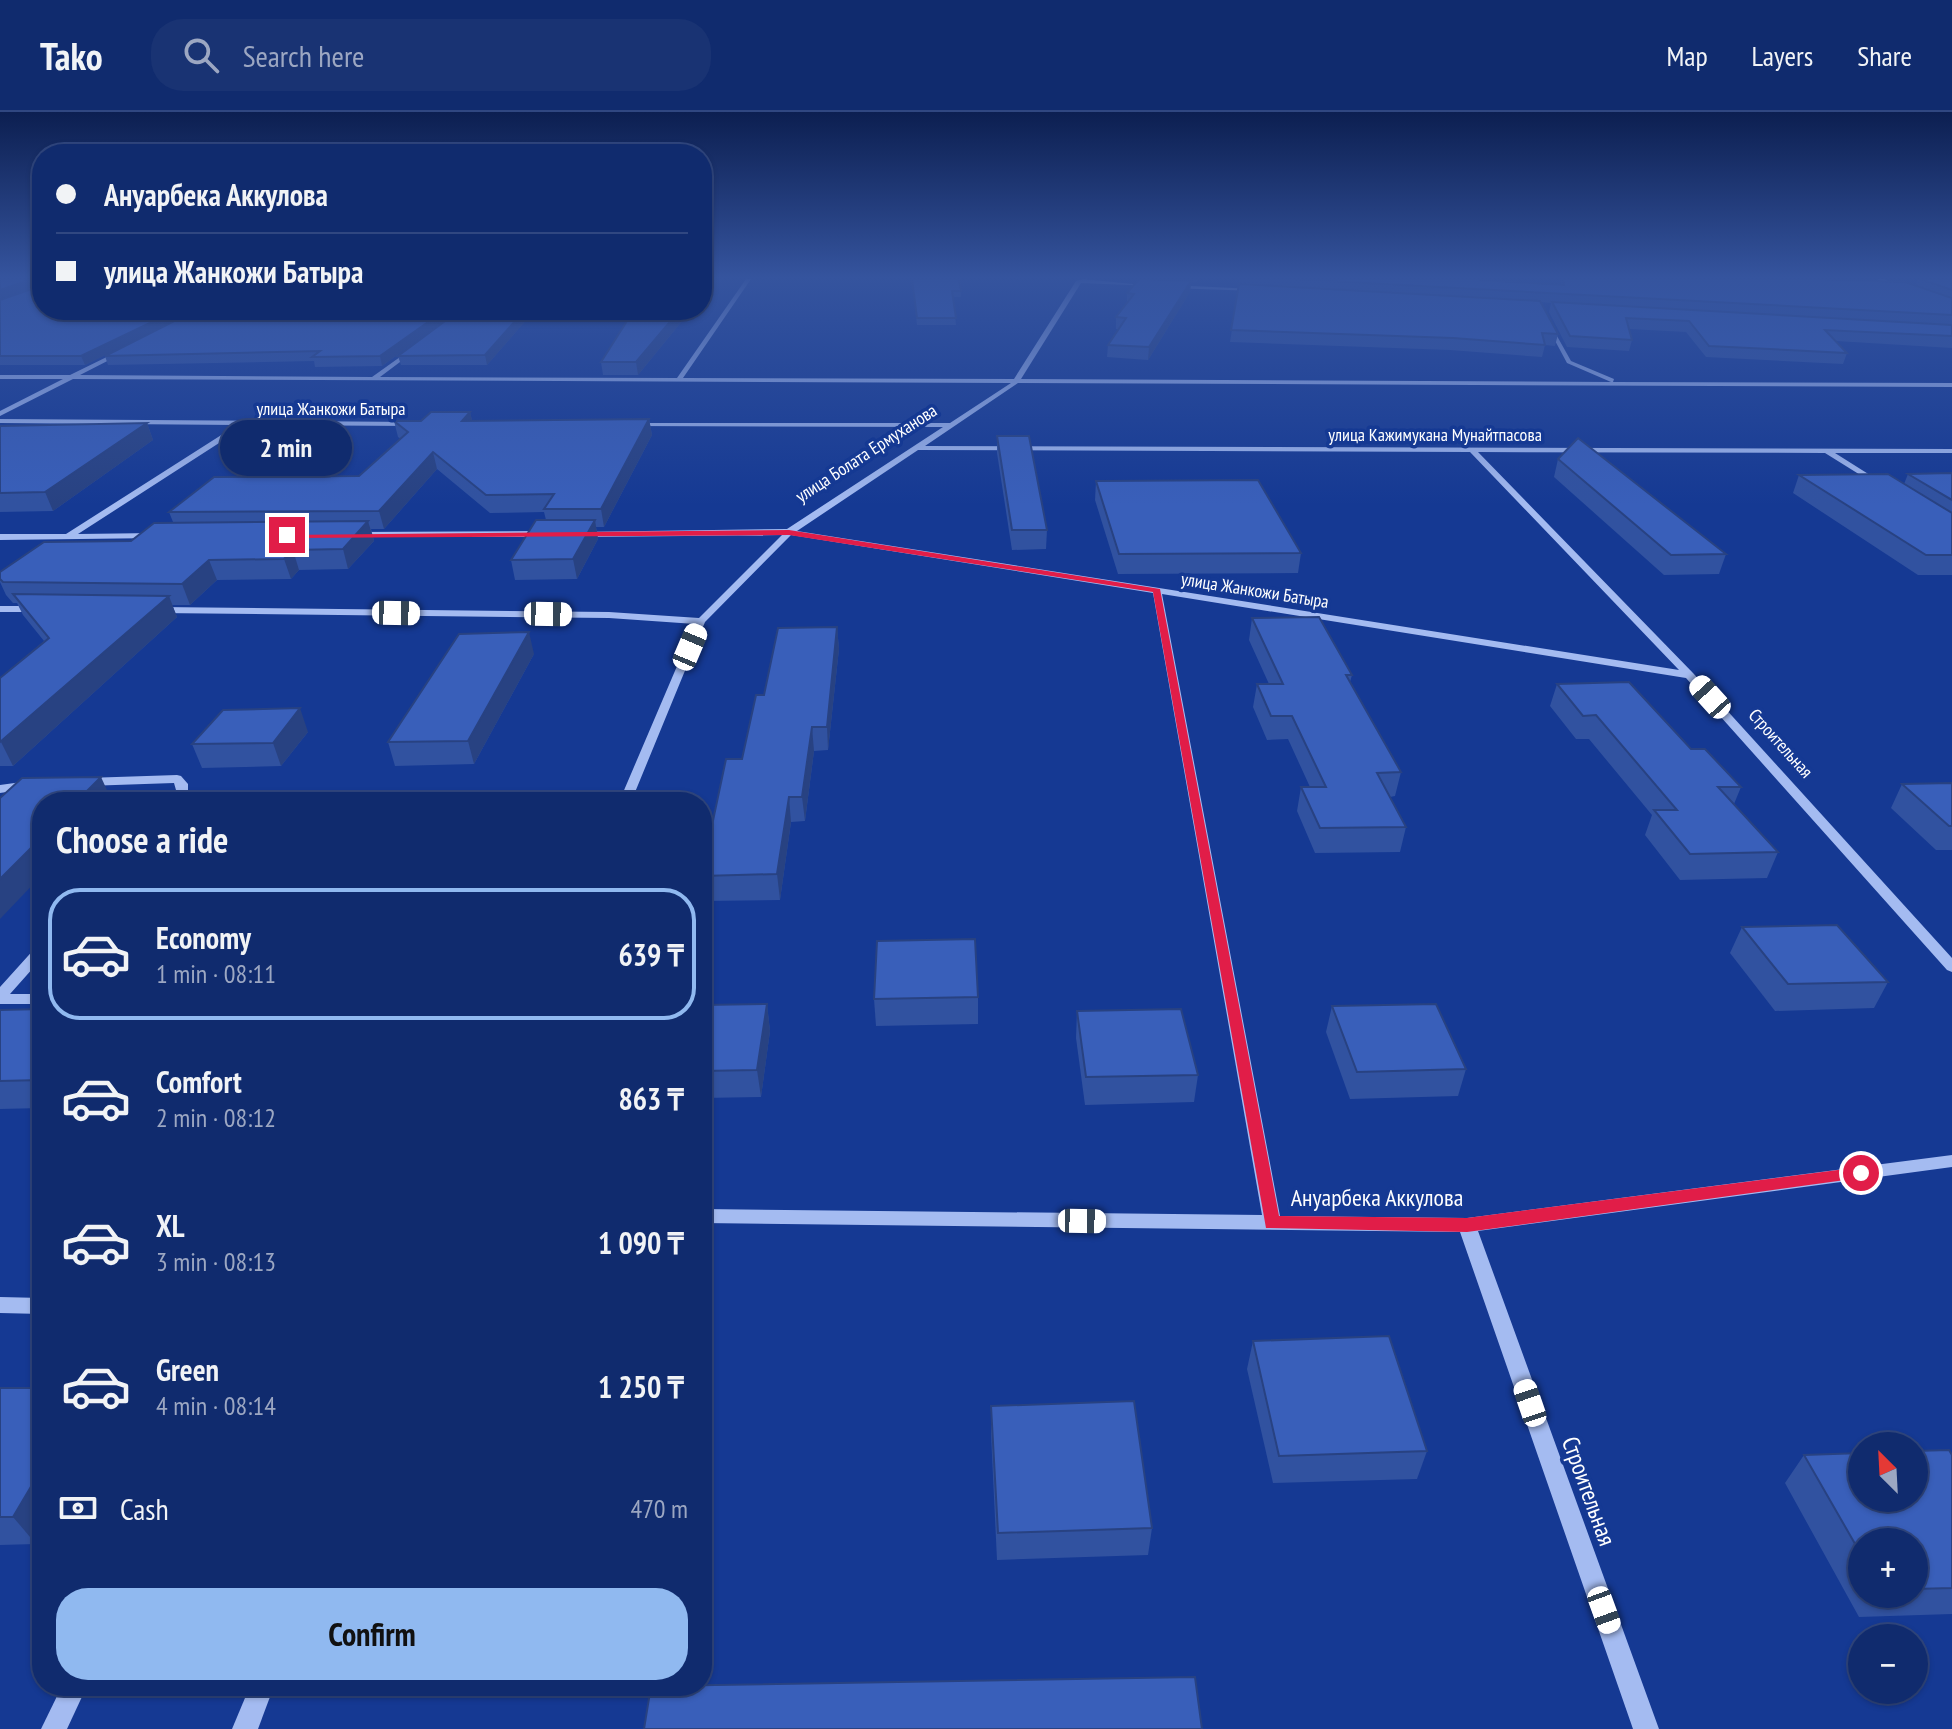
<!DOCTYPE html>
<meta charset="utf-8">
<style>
:root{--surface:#102b6e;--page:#193373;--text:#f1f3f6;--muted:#9ca7c2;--line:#304781;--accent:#90b9f0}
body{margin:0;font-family:"PT Sans Narrow",sans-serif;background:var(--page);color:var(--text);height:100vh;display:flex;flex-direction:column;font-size:30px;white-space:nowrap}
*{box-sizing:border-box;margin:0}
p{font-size:26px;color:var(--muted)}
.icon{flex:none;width:44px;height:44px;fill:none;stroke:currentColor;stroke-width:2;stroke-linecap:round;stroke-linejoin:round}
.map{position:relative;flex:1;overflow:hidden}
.details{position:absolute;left:32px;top:680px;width:680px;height:904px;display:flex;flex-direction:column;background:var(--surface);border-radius:32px;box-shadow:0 2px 6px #0004,0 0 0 2px var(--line)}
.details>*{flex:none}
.hud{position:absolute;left:32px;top:32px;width:680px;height:176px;border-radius:32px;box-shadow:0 2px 6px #0004,0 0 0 2px var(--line);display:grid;align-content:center;height:176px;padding:0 24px;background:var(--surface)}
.needle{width:52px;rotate:336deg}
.buttons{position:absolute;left:1848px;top:1320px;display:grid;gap:16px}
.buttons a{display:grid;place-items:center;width:80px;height:80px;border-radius:50%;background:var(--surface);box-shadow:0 2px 6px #0004,0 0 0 2px var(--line);font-size:40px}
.end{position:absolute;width:36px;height:36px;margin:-18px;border:10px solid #e11d48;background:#fff;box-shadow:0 0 0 4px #fff}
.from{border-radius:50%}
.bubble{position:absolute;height:56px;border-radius:28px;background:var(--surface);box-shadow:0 2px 6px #0004,0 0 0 2px var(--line);font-size:26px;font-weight:700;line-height:56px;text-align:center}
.car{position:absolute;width:24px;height:48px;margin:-24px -12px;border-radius:10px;box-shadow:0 0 6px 2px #0007;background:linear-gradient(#fff 24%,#345 0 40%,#fff 0 76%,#345 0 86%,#fff 0)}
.hud b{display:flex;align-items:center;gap:28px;height:76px;font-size:30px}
.hud b+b{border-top:2px solid var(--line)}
.hud i{width:20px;height:20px;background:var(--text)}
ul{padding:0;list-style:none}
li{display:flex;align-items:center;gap:24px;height:132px;margin:0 16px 12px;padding:0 8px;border:4px solid transparent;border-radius:32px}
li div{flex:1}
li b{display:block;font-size:30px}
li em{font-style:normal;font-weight:700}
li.selected{border-color:var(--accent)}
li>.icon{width:72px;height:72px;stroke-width:1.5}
h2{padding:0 24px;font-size:36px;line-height:96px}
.pay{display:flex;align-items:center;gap:20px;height:88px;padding:0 24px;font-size:30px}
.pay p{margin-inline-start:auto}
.button{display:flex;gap:16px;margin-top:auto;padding:16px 24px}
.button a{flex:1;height:92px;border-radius:32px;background:var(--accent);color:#111;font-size:32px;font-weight:700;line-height:92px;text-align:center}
header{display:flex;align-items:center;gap:48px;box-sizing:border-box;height:112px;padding:0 40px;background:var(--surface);border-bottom:2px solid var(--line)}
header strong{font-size:38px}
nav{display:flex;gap:44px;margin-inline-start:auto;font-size:28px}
.search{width:560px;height:72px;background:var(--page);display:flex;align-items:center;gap:20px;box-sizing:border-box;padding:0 28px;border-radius:32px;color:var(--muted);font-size:30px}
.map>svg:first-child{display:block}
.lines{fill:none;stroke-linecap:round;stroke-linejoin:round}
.minor{fill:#a4bbf1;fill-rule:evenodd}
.wall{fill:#3152a0;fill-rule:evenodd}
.shaded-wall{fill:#284282}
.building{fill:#395fba;stroke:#284282;stroke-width:2}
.route{fill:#e11d48}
.labels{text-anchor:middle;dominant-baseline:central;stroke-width:7;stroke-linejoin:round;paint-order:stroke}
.far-street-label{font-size:18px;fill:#fff;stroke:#153993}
.near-street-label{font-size:24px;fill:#fff;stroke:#153993}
</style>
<header>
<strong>Tako</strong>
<div class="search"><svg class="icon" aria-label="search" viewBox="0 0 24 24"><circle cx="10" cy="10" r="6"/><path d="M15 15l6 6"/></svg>Search here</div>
<nav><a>Map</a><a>Layers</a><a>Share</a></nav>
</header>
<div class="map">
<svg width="1952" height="1617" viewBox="0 0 1952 1617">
<rect width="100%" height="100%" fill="#153993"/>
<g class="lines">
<!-- minor -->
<g class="minor">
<path d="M746 167H751L683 266 1014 267 1076 169 1083 167 1153 174 1081 171 1021 267 1611 270 1567 251 1545 210 1548 208 1571 249 1614 267 1613 270 1952 271V275L1018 271 925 334 1952 337V341H1835L1881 370V374H1878L1825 341 1478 340 1693 561 1952 846V860L1947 858 1686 566 1162 482 1280 1104 1467 1106 1952 1043V1055L1478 1119 1659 1617H1633L1460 1120 702 1111V1097L1262 1103 1153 481 791 423 705 510 631 690H619L695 512 609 506 158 501 153 498 158 495 609 500 699 506 782 423 580 425 576 422 577 420 787 417 943 315 631 314 629 311H950L1011 271 73 267 0 304V299L63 267H0V263H70L121 238 123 241 80 263 372 265 414 235 416 238 380 265 677 266ZM918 338 1470 340 1679 558 797 419Z"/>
<path d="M1876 167H1883L1906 175 1901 176Z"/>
<path d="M1171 173 1254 177 1257 179 1169 176Z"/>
<path d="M0 307 414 310 418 312 414 314 247 313 78 422 156 421 160 424 159 426 0 428V422H66L237 313 0 311Z"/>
<path d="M356 420 544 419 548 422 544 425H353V421Z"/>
<path d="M0 494H37L42 497 37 500H0Z"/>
<path d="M177 663 181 664 188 672V679L179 690H166L176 678 174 671 86 674 80 670 86 666Z"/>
<path d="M29 669 35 673 33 676 0 681V673Z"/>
<path d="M42 833V846L10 882H42V892H0V875L37 834Z"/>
<path d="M0 1185 42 1186V1202L0 1201Z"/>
<path d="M62 1574H87L67 1617H41Z"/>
<path d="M250 1574H274L258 1617H232Z"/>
</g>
</g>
<!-- wall -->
<g class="wall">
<path d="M0 167H42V198H459L382 254 315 255 314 249 108 253 105 244 113 239 85 253H0V188L40 172Z"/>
<path d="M912 167 961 179V185H953L956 213H917Z"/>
<path d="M1139 167H1199L1196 171 1191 170 1190 180 1148 248 1107 245 1108 233 1118 217H1116V205L1127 192V181Z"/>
<path d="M1240 167H1481V168L1561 173V167H1813L1915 174 1918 167H1952V236L1836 229 1847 241 1843 252 1706 245 1686 220 1629 217 1632 228 1629 239 1567 235 1549 200 1551 191 1541 190 1558 222 1555 234 1545 233 1542 245 1450 238 1230 230Z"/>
<path d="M460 198H535L487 253H401L398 244Z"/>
<path d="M634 198H691L638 263H603L601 250Z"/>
<path d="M470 300 472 309 649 307 652 323 604 415H596L598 427 577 467 515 468 511 448 546 408 544 400 490 401 437 357 384 417H371L374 429 348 457 299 458 291 467 217 468 190 493H172L177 505 13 654H0V566L44 529 23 503 17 491H13L6 483 0 470V460L131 429 173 410 169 400 359 364 401 327 398 325 394 309H421Z"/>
<path d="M147 311 153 328 53 399 0 400V314Z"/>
<path d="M997 324 1047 418 1046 437 1012 438 997 341Z"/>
<path d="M1558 347 1726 442 1719 462 1664 463 1554 365Z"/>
<path d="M1952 361V463H1918L1793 381 1799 363 1904 372 1908 362Z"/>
<path d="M1096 369 1301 441 1298 461 1118 462 1095 388Z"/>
<path d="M1252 506 1352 563 1350 570 1401 660 1395 684 1390 685 1406 715 1400 740 1315 741 1297 699 1301 675H1310L1288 627 1267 628 1253 595 1257 572H1269L1249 528Z"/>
<path d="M837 515 839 537 828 638 814 639 805 709 791 710 780 788 702 789V718H711L742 647 764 583Z"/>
<path d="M534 542 474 652 395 654 388 630Z"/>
<path d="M1557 572 1691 637 1741 675 1734 692 1778 740 1767 766 1680 768 1645 723 1652 703 1589 627H1576L1550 594Z"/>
<path d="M308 620 281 654 202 656 192 632Z"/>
<path d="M1952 671V738H1936L1891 696 1902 672Z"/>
<path d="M1742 815 1888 870 1874 896 1775 899 1730 841Z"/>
<path d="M978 885V912L876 914 874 887Z"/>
<path d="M767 892 770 919 761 985 702 986V893Z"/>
<path d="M1332 894 1466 957 1458 984 1350 987 1326 920Z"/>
<path d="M42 897V996L0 997V898Z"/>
<path d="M1077 899 1198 963 1194 990 1085 993 1076 926Z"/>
<path d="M1253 1229 1427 1339 1417 1367 1273 1371 1247 1257Z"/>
<path d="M0 1276H42V1421L36 1432 0 1433Z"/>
<path d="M991 1294 1152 1416 1148 1443 997 1448 991 1322Z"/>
<path d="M1804 1343H1952V1502L1859 1505 1785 1371ZM1862 1430H1914V1482H1862Z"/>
</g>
<!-- shaded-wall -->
<g class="shaded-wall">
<path d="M31 167H39L41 172 0 187V178Z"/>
<path d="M1191 169 1190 180 1148 248 1149 235Z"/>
<path d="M177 198H198L85 253 81 244Z"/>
<path d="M445 198H459L382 254 380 244Z"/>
<path d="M525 198H535L487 253 485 243Z"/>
<path d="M680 198H691L638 263 636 250Z"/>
<path d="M470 300 474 316 462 309Z"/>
<path d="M649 307 652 323 604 415 601 397Z"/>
<path d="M147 311 153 328 53 399 45 380Z"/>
<path d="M433 340 437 357 384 417 379 399Z"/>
<path d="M595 408 598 427 577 467 573 447Z"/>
<path d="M368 409 374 429 348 457 343 437Z"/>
<path d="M293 438 299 458 291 467 284 447Z"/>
<path d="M209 448 217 468 190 493 182 472Z"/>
<path d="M169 484 177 505 13 654 1 630Z"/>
<path d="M837 515 839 537 828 638 827 615Z"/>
<path d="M529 520 534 542 474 652 468 629Z"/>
<path d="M300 596 308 620 281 654 273 631Z"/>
<path d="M812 615 814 639 805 709 802 685Z"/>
<path d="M101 665 112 689 111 690H76Z"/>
<path d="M789 685 791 710 780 788 777 762Z"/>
<path d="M42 725V763L0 807V767Z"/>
<path d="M767 892 770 919 761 985 757 958Z"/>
<path d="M42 1356V1421L36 1432 13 1405Z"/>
</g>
<!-- building -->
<g class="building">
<path d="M0 167H31L0 178Z"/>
<path d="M41 167H42V198H177L81 244H0V188L40 174Z"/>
<path d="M912 167H959L961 179H952L956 206H917Z"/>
<path d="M1139 167 1191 169 1149 235 1108 233 1126 206 1116 205 1134 182 1127 181Z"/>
<path d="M1292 167H1480V168L1564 173 1563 167H1813L1905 170 1952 186V203Z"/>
<path d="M1920 167H1952V178Z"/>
<path d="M1239 172 1540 189 1558 222 1542 221 1545 233 1453 226 1231 218Z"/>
<path d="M1552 190 1952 213V224L1825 218 1847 241 1709 234 1689 209 1626 206 1632 228 1570 224Z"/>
<path d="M196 198H445L380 244 312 245 320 239 105 244Z"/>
<path d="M460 198H525L485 243 398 244Z"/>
<path d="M634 198H680L636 250H601Z"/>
<path d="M431 300H470L462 309 649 307 601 397H544L554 382 486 383 433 340 379 399 169 400 214 365 359 364 408 320 394 309H421Z"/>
<path d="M147 311 45 380 0 381V314Z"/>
<path d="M997 324H1029L1047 418H1012Z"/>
<path d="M1578 326 1726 442 1671 443 1558 347Z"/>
<path d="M1952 361V388L1908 362Z"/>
<path d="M1888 362 1952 401V443H1926L1799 363Z"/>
<path d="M1258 368 1301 441 1119 442 1096 369Z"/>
<path d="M536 408H595L573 447 511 448Z"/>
<path d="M368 409 343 437 293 438 284 447 209 448 182 472 3 470 0 467V460L44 430 131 429 154 411Z"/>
<path d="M13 482 169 484 0 630V566L49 526Z"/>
<path d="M1319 505 1352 563H1346L1401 660 1377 661 1406 715 1320 716 1301 675H1326L1292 604H1271L1257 572H1283L1252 506Z"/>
<path d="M837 515 827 615H812L802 685H789L777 762 702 764V718H711L726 647H742L756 583H764L778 516Z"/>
<path d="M529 520 468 629 388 630 459 522Z"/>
<path d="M1629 570 1691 637H1705L1741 675H1718L1778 740 1690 742 1654 698H1677L1596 603 1583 604 1557 572Z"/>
<path d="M300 596 273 631 192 632 223 598Z"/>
<path d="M101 665 76 690H42V725L0 767V686L22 666Z"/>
<path d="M1952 671V714H1949L1902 672Z"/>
<path d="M1837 813 1888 870 1788 872 1742 815Z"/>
<path d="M975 827 978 885 874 887 877 829Z"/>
<path d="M767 892 757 958 702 959V893Z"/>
<path d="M1436 892 1466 957 1357 960 1332 894Z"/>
<path d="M42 897V968L0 969V898Z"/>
<path d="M1181 897 1198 963 1086 965 1077 899Z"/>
<path d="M1389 1224 1427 1339 1279 1344 1253 1229Z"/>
<path d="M0 1276H42V1356L13 1405H0Z"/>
<path d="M1134 1289 1152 1416 998 1421 991 1294Z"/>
<path d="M1949 1338 1952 1343V1476L1914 1477V1430H1862V1444L1804 1343 1862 1341V1386H1914V1339Z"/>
<path d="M1195 1565 1202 1617H644L651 1574Z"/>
</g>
<!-- sky -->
<linearGradient id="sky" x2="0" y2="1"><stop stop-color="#0c1f51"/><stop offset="0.42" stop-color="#35549e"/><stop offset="1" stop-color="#35549e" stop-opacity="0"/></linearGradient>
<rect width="1952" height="393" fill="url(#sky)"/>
<!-- route -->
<path class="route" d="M789 418 1160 477 1279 1104 1467 1106 1861 1055 1867 1056V1065L1467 1120 1266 1116 1153 480 789 423 287 426 283 423Z"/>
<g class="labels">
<!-- far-street labels -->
<g class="far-street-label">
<text x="331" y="296">улица Жанкожи Батыра</text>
<text x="1435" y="322">улица Кажимукана Мунайтпасова</text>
<text transform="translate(866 341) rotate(-33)">улица Болата Ермуханова</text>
<text transform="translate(1255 478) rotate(9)">улица Жанкожи Батыра</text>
<text transform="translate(1781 631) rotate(48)">Строительная</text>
</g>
<!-- near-street labels -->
<g class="near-street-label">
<text x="1377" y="1085">Ануарбека Аккулова</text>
<text transform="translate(1589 1379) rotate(70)">Строительная</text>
</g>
</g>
</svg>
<div class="buttons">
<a><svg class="needle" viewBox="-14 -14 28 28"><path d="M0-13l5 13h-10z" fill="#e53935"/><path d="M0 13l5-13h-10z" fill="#9ca7c2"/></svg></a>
<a>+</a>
<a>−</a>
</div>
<i class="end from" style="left:1861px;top:1061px"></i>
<i class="end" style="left:287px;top:423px"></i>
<div class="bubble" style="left:220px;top:308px;width:132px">2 min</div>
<i class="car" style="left:396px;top:501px;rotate:91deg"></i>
<i class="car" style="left:548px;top:502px;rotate:91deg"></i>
<i class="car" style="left:690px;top:535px;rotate:23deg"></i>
<i class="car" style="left:1710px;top:585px;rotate:318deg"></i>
<i class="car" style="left:1082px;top:1109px;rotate:91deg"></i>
<i class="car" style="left:1530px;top:1291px;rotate:341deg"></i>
<i class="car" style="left:1604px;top:1498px;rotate:160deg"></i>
<div class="hud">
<b><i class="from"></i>Ануарбека Аккулова</b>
<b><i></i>улица Жанкожи Батыра</b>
</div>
<section class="details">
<h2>Choose a ride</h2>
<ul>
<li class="selected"><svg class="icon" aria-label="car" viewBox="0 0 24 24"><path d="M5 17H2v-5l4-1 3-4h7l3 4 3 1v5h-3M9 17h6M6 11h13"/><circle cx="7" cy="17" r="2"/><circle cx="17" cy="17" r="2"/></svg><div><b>Economy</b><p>1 min · 08:11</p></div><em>639 ₸</em></li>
<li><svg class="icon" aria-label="car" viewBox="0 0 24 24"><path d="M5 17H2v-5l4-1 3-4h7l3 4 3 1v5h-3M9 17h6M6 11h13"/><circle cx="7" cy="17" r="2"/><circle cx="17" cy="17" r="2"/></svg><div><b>Comfort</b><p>2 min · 08:12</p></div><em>863 ₸</em></li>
<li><svg class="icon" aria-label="car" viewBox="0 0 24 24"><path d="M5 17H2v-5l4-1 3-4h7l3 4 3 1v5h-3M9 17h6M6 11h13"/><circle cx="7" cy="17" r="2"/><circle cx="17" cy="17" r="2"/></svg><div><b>XL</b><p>3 min · 08:13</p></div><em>1 090 ₸</em></li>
<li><svg class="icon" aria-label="car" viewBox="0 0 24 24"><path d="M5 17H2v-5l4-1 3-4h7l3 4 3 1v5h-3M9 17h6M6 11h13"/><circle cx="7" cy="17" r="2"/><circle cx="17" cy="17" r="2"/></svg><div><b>Green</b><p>4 min · 08:14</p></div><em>1 250 ₸</em></li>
</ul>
<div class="pay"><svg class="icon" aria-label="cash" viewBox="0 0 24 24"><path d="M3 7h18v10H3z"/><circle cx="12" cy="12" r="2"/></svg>Cash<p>470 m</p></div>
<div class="button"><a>Confirm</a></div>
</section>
</div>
